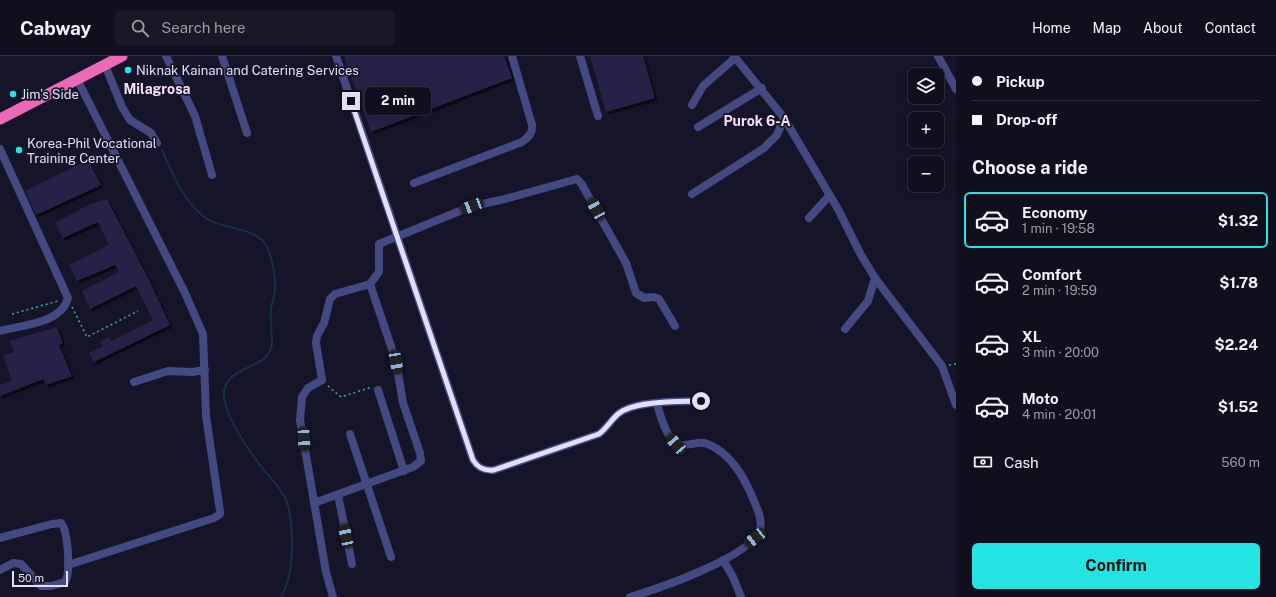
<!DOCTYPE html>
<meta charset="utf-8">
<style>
:root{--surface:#100f1e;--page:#191827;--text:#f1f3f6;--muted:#9c9ca4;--line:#302f3c;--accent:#24e3e3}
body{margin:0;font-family:"Public Sans",sans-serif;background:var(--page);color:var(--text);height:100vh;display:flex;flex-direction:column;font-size:15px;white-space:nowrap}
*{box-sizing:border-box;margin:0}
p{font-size:13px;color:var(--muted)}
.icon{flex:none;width:22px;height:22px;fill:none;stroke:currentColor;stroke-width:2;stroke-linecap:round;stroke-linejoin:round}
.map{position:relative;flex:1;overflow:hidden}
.panel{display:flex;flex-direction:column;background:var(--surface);width:320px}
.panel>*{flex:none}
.banner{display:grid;align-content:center;height:88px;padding:0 16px;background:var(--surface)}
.tools{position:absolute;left:908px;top:12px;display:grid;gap:8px}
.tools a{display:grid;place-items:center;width:36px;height:36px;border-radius:6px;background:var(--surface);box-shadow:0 2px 10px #0003,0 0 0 1px var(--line);font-size:20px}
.scale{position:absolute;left:12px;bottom:10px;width:56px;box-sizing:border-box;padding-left:4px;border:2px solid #e0e0fb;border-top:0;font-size:11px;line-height:14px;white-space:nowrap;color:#e0e0fb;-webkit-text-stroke:3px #161428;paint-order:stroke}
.end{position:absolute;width:18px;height:18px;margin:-9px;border:5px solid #e0e0fb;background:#111;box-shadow:0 0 0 2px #111}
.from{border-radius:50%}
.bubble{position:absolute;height:28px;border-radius:6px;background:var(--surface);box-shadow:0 2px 10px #0003,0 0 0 1px var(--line);font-size:13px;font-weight:700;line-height:28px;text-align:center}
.car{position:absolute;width:12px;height:24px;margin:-12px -6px;border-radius:5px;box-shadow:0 0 3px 1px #0007;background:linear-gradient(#222 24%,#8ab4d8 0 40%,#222 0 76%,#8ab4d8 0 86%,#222 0)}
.banner b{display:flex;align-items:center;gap:14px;height:38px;font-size:15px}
.banner b+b{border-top:1px solid var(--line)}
.banner i{width:10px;height:10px;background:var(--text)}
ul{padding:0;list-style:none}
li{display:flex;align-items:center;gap:12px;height:56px;margin:0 8px 6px;padding:0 8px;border:2px solid transparent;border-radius:6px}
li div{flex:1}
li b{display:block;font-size:15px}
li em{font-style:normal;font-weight:700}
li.active{border-color:var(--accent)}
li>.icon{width:36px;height:36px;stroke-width:1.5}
h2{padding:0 16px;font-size:18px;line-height:48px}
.pay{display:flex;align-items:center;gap:10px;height:44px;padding:0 16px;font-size:15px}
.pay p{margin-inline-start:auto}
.primary-button{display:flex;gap:8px;margin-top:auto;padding:8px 16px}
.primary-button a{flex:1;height:46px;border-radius:6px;background:var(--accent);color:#111;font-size:16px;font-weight:700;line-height:46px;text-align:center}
header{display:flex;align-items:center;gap:24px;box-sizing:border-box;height:56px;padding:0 20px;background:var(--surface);border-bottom:1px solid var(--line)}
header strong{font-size:19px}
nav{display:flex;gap:22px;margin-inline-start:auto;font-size:14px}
.search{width:280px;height:36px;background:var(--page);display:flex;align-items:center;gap:10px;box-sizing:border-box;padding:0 14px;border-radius:6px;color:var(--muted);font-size:15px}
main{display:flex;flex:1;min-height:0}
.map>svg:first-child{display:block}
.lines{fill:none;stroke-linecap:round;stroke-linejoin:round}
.stream{stroke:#162f4a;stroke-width:2}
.building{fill:#262347;filter:url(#shadow)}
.path{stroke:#41ae9c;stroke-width:1.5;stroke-dasharray:2 3;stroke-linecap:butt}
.minor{stroke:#454981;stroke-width:8}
.highway{stroke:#ec6ab5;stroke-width:11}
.route{stroke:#e0e0fb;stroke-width:5}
.poi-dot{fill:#24e3e3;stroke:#161428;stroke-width:1.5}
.labels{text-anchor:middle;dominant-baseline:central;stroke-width:3.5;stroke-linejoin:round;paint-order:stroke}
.poi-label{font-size:13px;fill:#e0e0fb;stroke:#161428;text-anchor:start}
.neighbourhood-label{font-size:14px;font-weight:bold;fill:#fbe1f4;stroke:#161428}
</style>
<header>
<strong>Cabway</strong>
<div class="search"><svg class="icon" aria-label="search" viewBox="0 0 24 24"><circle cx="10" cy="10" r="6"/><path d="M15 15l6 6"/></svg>Search here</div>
<nav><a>Home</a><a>Map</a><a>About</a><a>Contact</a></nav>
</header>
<main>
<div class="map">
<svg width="956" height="541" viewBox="0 0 956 541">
<defs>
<filter id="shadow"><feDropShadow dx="2.5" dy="2.5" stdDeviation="0" flood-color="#0009"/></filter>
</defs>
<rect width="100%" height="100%" fill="#161428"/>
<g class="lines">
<!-- stream -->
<path class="stream" d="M162 94C172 117 183 144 203 160 223 176 261 168 269 196 273 207 275 221 275 232 275 239 272 246 271 253 270 265 272 277 272 289 271 292 269 298 267 300 256 312 227 314 224 335 223 342 226 350 228 356 236 377 249 395 263 413 272 424 284 435 288 450 292 463 292 478 292 492 291 511 290 524 281 541"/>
</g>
<!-- building -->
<g class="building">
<path d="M344 0H504L512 22 371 76Z"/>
<path d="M590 0H643L655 42 606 56Z"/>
<path d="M88 104 101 129 36 159 25 135Z"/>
<path d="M107 143 149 224 170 269 94 306 89 297 102 291 100 286 109 281 111 285 153 264 136 230 90 253 82 235 119 216 115 209 77 225 69 209 109 189 98 166 63 182 55 167 90 148Z"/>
<path d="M57 271 63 287 59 289 72 320 46 329 44 323 0 340V329L12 325 3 299 14 296 10 285Z"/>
</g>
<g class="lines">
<!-- path -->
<g class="path">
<path d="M72 251 87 281 138 255"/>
<path d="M12 258 58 245"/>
<path d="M949 309 956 308"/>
<path d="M328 330 341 341 372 331"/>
</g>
<!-- minor -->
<g class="minor">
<path d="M166 0 195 60 212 119"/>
<path d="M222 0 247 77"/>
<path d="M336 0 473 404C478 412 484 415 494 414L599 378C607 372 611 364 618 358 635 344 679 346 701 345"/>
<path d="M580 0 598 60"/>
<path d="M734 0 784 62 838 153 861 199 875 222 942 310 956 349"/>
<path d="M938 0 956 33"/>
<path d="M105 9 122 51 130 64 151 77 157 87"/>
<path d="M692 49 703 30 735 2"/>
<path d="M698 71 762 32"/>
<path d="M0 93 68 242C61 268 22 269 0 275"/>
<path d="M414 127 522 86C528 81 533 78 532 69L512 0"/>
<path d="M692 138 764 92 777 79 784 62"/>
<path d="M809 162 829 140"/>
<path d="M845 273 868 245 875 222"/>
<path d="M134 326 168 315 192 316 205 314"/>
<path d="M378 334 404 415"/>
<path d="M350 378 391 501"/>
<path d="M338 439 352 508"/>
<path d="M314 447 413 411 421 405 420 397 403 347 396 305 370 228"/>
<path d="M0 482 52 468 61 467C68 474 71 517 65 526L51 530H41L21 508 13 507 0 514"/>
<path d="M723 504 733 521 741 541"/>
<path d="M68 509 214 462 220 458V455L206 360 203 278 185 237 77 23"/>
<path d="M333 541 326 516 300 364 302 341 308 332 322 324 316 287 317 280 324 267 330 243 335 238 370 228 379 216V188L472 150 501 144 577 123 581 127 626 207 636 237 644 242 654 241 659 243 675 270"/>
<path d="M630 541C657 533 752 501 760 473 763 462 755 448 751 438 744 422 733 403 717 393 700 382 698 389 682 389 668 390 660 358 657 348"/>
</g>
<!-- highway -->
<path class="highway" d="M0 63 122 0"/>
</g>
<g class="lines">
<!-- route -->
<path class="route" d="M351 45 473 404C478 412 484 415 494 414L599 378C607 372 611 364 618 358 635 344 680 346 701 345"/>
</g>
<!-- markers -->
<g class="poi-dot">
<circle cx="128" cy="14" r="4"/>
<circle cx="13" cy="38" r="4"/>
<circle cx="19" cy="94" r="4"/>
</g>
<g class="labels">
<!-- poi labels -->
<g class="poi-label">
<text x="136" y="14">Niknak Kainan and Catering Services</text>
<text x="21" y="38">Jim's Side</text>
<text x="27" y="87">Korea-Phil Vocational<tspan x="27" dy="15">Training Center</tspan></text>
</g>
<!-- neighbourhood labels -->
<g class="neighbourhood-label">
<text x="157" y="33">Milagrosa</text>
<text x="757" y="65">Purok 6-A</text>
</g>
</g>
</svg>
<div class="tools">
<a><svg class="icon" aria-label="layers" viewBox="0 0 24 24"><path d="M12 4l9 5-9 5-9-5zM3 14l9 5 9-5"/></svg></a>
<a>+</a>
<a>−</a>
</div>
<div class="scale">50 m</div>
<i class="end from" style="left:701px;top:345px"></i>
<i class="end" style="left:351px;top:45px"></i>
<div class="bubble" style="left:365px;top:31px;width:66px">2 min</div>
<i class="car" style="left:472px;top:150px;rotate:249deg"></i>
<i class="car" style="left:596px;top:153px;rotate:331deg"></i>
<i class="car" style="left:396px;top:306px;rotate:170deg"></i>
<i class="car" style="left:304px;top:383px;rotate:177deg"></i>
<i class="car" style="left:676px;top:388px;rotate:319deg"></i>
<i class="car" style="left:346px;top:480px;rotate:348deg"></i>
<i class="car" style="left:755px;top:482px;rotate:232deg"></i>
</div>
<section class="panel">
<div class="banner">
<b><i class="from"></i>Pickup</b>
<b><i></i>Drop-off</b>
</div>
<h2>Choose a ride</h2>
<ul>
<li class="active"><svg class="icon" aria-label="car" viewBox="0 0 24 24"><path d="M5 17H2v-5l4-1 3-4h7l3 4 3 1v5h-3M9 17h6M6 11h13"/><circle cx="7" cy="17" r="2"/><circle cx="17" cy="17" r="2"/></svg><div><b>Economy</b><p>1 min · 19:58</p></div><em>$1.32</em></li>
<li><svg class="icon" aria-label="car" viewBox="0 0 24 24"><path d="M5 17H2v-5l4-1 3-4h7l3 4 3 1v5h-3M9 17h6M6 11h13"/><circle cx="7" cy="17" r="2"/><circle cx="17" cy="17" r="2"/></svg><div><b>Comfort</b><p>2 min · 19:59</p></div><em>$1.78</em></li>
<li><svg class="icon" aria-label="car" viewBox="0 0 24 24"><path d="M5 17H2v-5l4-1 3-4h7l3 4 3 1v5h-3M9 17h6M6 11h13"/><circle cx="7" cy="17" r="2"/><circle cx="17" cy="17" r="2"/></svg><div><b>XL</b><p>3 min · 20:00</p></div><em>$2.24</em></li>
<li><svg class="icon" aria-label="car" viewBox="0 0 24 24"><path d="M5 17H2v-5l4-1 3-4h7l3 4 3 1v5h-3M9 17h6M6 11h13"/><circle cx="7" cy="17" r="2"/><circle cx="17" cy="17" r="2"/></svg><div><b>Moto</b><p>4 min · 20:01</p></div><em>$1.52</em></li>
</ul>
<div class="pay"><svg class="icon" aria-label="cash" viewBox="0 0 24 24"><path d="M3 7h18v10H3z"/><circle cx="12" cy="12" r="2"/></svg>Cash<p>560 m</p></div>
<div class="primary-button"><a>Confirm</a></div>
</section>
</main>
